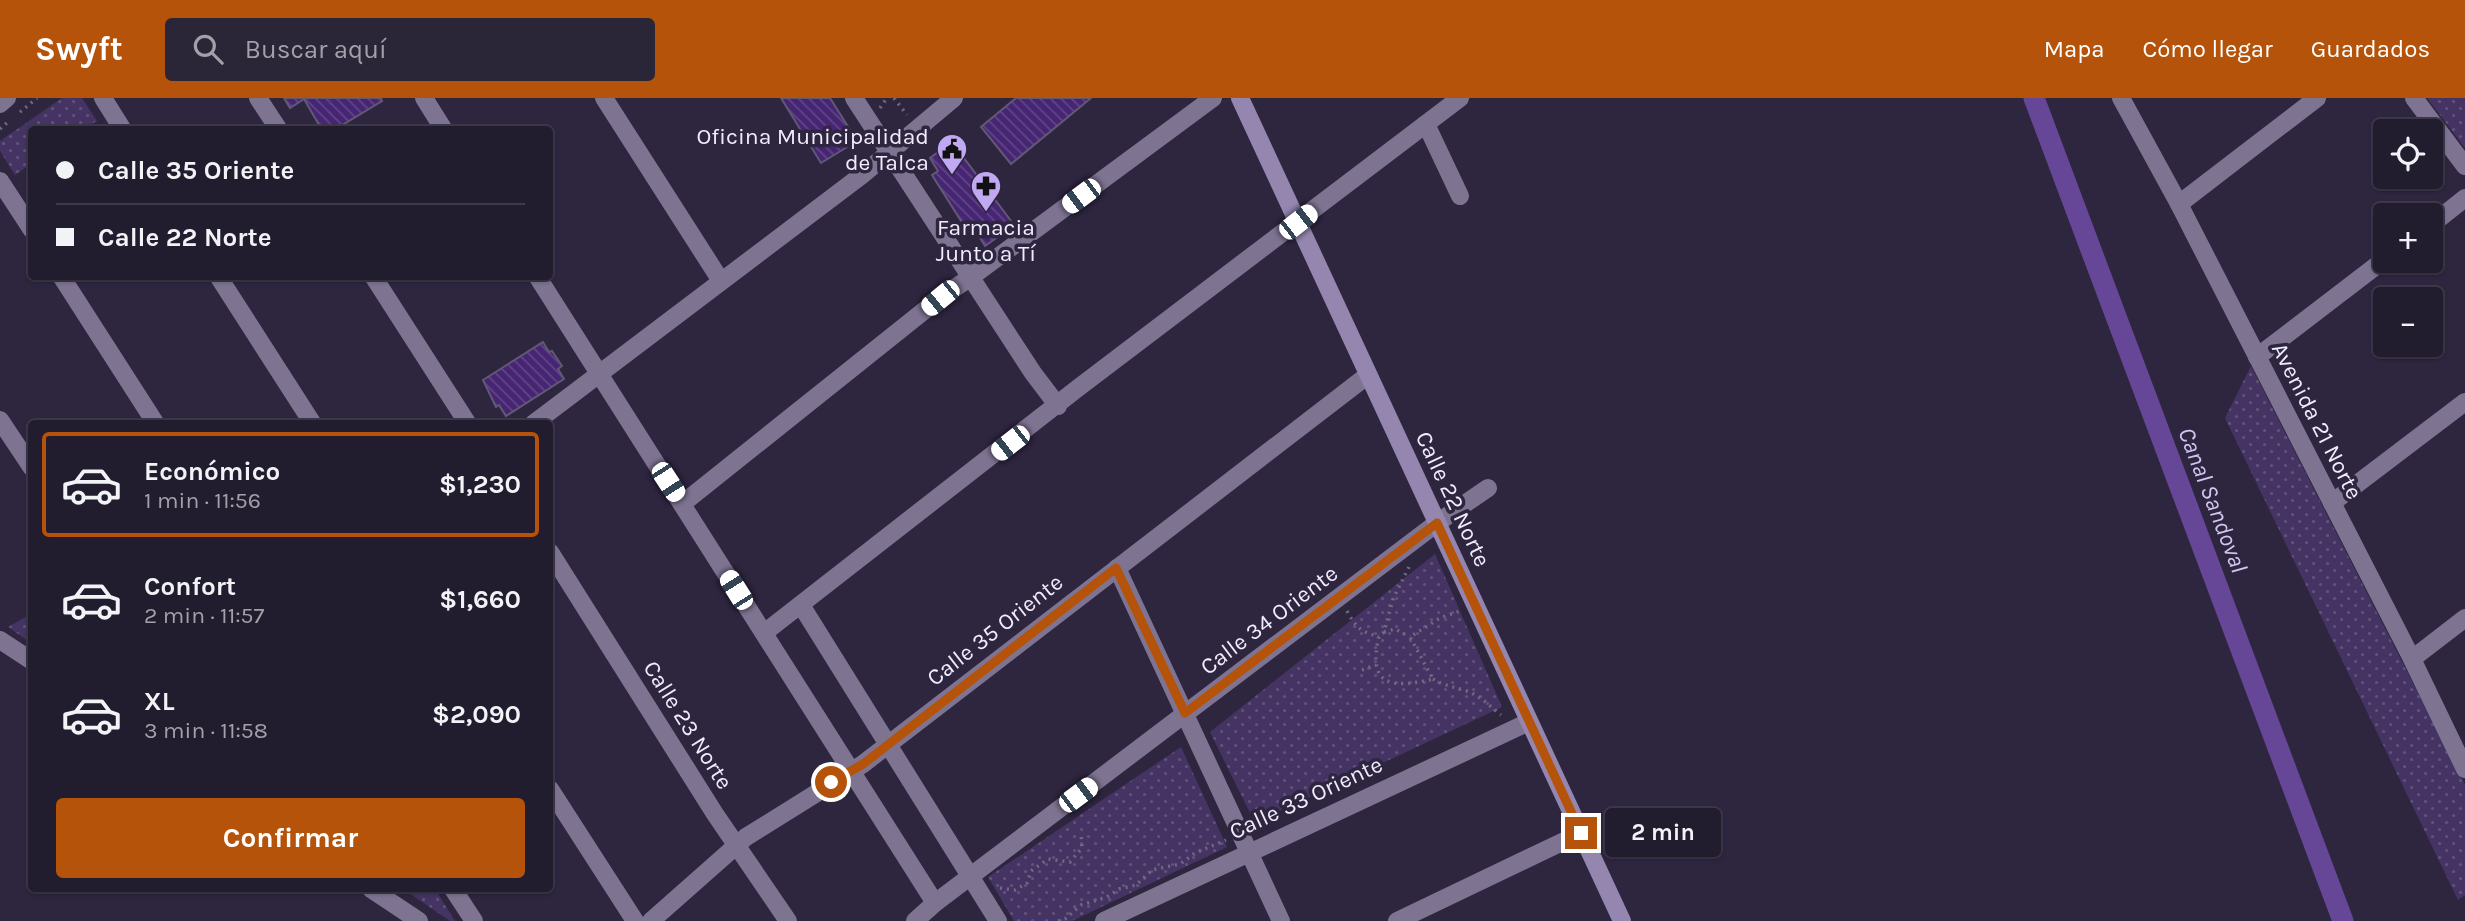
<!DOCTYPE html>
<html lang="es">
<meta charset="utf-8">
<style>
:root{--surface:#221c2f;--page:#2a2537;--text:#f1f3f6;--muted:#a2a1aa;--line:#3f3a4b;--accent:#b45309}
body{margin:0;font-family:Karla,sans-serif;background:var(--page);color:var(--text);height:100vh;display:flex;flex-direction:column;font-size:26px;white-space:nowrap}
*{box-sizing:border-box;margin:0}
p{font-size:23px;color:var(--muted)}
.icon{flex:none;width:38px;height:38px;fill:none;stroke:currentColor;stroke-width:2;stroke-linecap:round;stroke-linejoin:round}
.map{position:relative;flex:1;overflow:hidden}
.drawer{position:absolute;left:28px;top:322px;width:525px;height:472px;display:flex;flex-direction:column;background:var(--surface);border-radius:7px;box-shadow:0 2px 5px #0004,0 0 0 2px var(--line)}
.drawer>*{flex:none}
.guide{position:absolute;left:28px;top:28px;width:525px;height:154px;border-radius:7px;box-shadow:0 2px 5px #0004,0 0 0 2px var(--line);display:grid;align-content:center;height:154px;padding:0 28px;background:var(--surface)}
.buttons{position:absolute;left:2373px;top:21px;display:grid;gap:14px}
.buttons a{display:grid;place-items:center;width:70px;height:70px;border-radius:7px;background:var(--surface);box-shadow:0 2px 5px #0004,0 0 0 2px var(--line);font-size:35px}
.end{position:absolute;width:32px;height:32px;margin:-16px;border:9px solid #b45309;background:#fff;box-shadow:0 0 0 4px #fff}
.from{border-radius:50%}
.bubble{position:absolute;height:49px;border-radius:7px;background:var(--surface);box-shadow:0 2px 5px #0004,0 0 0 2px var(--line);font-size:23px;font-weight:700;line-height:49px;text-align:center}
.car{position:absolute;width:21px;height:42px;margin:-21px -10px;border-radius:9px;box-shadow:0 0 5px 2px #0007;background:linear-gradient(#fff 24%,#345 0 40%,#fff 0 76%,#345 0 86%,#fff 0)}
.guide b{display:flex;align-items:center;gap:24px;height:66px;font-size:26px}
.guide b+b{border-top:2px solid var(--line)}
.guide i{width:18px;height:18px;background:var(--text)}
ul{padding:12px 0 0;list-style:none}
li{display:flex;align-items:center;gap:21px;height:105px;margin:0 14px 10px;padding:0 14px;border:4px solid transparent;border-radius:7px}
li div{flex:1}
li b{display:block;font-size:26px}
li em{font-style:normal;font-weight:700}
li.selected{border-color:var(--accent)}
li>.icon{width:63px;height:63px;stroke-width:1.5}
.action{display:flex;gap:14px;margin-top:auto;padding:14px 28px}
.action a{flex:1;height:80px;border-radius:7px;background:var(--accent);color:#fff;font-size:28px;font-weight:700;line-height:80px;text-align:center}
header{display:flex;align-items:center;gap:42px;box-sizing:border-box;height:98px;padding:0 35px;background:var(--accent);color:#fff}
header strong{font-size:33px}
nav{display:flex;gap:38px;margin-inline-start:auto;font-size:24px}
.search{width:490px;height:63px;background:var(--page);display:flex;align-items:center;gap:18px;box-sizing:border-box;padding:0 24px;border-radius:7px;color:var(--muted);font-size:26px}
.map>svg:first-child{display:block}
.green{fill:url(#green-dots)}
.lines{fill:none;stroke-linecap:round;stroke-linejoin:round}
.canal{stroke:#664797;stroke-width:21}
.building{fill:url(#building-back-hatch);stroke:#615875;stroke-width:2}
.path{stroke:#726a81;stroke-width:3.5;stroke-dasharray:2 5;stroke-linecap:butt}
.street{stroke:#7e7492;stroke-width:18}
.secondary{stroke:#9486af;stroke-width:18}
.route{stroke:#b45309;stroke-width:9}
.labels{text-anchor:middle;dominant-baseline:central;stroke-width:7;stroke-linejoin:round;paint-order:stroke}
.poi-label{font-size:23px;fill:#f1ecfd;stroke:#2e253f;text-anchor:end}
.street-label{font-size:23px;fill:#f1ecfd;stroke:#2e253f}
.water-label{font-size:24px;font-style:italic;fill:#d3c5f2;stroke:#2e253f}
</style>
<header>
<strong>Swyft</strong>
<div class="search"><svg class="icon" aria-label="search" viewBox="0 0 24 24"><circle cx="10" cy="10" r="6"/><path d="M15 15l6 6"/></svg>Buscar aquí</div>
<nav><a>Mapa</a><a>Cómo llegar</a><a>Guardados</a></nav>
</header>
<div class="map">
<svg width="2465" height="823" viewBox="0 0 2465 823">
<defs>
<pattern id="green-dots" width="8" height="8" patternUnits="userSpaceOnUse" patternTransform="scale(1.75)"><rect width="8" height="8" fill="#453463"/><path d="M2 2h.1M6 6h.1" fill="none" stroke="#60527a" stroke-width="1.8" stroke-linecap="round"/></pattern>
<pattern id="building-back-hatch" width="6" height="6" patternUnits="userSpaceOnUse" patternTransform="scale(1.75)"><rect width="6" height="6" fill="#462572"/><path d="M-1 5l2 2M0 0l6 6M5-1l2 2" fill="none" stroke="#614587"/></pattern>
</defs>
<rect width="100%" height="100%" fill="#2e253f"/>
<!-- green -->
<g class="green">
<path d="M62 0H82L97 23 83 31 32 32 31 66 15 77 0 53V43Z"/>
<path d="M2427 0H2465V50Z"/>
<path d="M2251 268 2465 687V797L2458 802 2225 320Z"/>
<path d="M1435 456 1502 609 1255 725 1210 634Z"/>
<path d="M31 516V545L8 529Z"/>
<path d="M1181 649 1227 749 1072 823H1014L988 779Z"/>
<path d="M403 791H435L455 823H450Z"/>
</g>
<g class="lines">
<!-- canal -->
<path class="canal" d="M2034 0 2343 823"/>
</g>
<!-- building -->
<g class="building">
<path d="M284 0H381L382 3 334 32H322L304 1 290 10Z"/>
<path d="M781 0H830L857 43 821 65Z"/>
<path d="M1016 0H1091L1011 66 981 29Z"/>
<path d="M952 44 1014 127 985 148 976 133 970 137 932 77 938 73 930 60Z"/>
<path d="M543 244 549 254 552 253 562 268 558 271 564 281 506 318 499 307 496 309 483 282Z"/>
</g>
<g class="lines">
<!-- path -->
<g class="path">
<path d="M894 0 907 17"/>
<path d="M880 10 887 0"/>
<path d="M20 14 37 0"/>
<path d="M0 31 9 23"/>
<path d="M1409 469 1393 501 1384 534 1379 538C1367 588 1391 591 1433 581L1410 539 1440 520 1460 513"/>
<path d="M1347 513C1355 528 1361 535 1379 538"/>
<path d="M1384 534 1395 531 1410 539"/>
<path d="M1362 572 1376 567"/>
<path d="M1433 581C1444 588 1455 589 1467 593 1480 598 1490 608 1501 617"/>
<path d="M1000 790 1015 792 1027 785 1031 773 1048 761 1070 764 1082 750 1081 735"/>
<path d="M1058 823 1065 821 1081 807 1107 799 1119 791 1136 787 1152 772 1180 766 1195 755 1226 742"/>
</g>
<!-- street -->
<g class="street">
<path d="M103 0 123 32"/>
<path d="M258 0 279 32"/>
<path d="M424 0 444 32"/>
<path d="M604 0 721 183"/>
<path d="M854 0 1033 275 1058 308"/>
<path d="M2121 0 2179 106 2412 561 2465 671"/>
<path d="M2414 0 2465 68"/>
<path d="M0 6 7 0"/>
<path d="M1426 26 1460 98"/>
<path d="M0 83 32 132"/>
<path d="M2179 106 2317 0"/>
<path d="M2431 127 2465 100"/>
<path d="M61 178 156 326"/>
<path d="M218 178 313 326"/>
<path d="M373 178 468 326"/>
<path d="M537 178 935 805"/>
<path d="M2257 259 2385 161"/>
<path d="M0 322 32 370"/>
<path d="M533 326 862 77 954 0"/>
<path d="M2332 405 2465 304"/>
<path d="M682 406 940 200 971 179 1213 0"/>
<path d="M550 454 715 716 788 823"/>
<path d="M1117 470 1281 823"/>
<path d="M801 507 998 823"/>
<path d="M764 535 1078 290 1460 0"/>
<path d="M0 542 32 563"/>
<path d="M2412 561 2465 520"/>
<path d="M550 691 635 823"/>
<path d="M371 791 419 823"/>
<path d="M453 791 474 823"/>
<path d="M651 823 746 739 863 666 1368 277"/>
<path d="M915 823 935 805 1437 425 1488 390"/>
<path d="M1104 823 1529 624"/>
<path d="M1397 823 1581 735"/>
</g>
<!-- secondary -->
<path class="secondary" d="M1240 0 1622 823"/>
</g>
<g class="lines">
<!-- route -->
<path class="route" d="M831 684 863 666 1116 470 1185 615 1437 425 1581 735"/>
</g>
<!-- icons -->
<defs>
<g id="civic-pin" transform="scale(1.575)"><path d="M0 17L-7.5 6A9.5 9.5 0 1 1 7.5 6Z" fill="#c1a8f3" stroke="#2e253f"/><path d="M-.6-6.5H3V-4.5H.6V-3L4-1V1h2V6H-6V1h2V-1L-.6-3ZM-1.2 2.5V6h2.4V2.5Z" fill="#111"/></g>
<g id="pharmacy-pin" transform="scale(1.575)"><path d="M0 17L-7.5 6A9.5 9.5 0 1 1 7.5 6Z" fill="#c1a8f3" stroke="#2e253f"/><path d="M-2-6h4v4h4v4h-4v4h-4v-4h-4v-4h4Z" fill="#111"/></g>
</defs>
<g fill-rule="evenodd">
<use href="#civic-pin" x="952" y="51"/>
<use href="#pharmacy-pin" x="986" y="88"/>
</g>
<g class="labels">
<!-- poi labels -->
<g class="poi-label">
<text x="929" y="38">Oficina Municipalidad<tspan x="929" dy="26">de Talca</tspan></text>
<text x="986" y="129" text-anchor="middle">Farmacia<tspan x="986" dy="26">Junto a Tí</tspan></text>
</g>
<!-- street labels -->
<g class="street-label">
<text transform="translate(2317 323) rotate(63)">Avenida 21 Norte</text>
<text transform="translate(1453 401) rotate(65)">Calle 22 Norte</text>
<text transform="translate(1269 522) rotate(-37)">Calle 34 Oriente</text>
<text transform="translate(995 532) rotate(-38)">Calle 35 Oriente</text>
<text transform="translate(688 627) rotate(58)">Calle 23 Norte</text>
<text transform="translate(1306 700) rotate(-25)">Calle 33 Oriente</text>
</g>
<!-- water labels -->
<g class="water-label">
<text transform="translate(2213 402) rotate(69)">Canal Sandoval</text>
</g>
</g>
</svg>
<div class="buttons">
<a><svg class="icon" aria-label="locate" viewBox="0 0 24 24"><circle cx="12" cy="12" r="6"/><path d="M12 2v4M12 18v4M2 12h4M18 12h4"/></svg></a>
<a>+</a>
<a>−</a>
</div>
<i class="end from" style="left:831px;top:684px"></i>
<i class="end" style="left:1581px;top:735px"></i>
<div class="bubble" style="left:1605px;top:710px;width:116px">2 min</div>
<i class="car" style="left:1081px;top:98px;rotate:233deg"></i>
<i class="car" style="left:1298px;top:124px;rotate:52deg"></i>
<i class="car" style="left:940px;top:200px;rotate:231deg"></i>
<i class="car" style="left:1010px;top:345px;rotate:232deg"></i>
<i class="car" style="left:668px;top:384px;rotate:147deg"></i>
<i class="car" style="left:736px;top:492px;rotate:328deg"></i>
<i class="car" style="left:1078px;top:697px;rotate:53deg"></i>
<div class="guide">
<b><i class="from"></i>Calle 35 Oriente</b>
<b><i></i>Calle 22 Norte</b>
</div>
<section class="drawer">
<ul>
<li class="selected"><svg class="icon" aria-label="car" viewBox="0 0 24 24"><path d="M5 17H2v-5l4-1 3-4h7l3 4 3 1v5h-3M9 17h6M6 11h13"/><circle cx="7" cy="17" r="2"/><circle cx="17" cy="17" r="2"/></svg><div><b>Económico</b><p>1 min · 11:56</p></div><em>$1,230</em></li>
<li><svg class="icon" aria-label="car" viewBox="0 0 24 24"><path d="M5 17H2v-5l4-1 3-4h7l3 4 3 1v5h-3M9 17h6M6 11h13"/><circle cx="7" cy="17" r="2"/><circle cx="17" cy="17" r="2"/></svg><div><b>Confort</b><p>2 min · 11:57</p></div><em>$1,660</em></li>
<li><svg class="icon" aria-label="car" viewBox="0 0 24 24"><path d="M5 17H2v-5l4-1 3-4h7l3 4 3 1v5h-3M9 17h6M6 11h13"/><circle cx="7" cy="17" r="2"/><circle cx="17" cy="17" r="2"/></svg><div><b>XL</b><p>3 min · 11:58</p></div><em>$2,090</em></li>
</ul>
<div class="action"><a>Confirmar</a></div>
</section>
</div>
